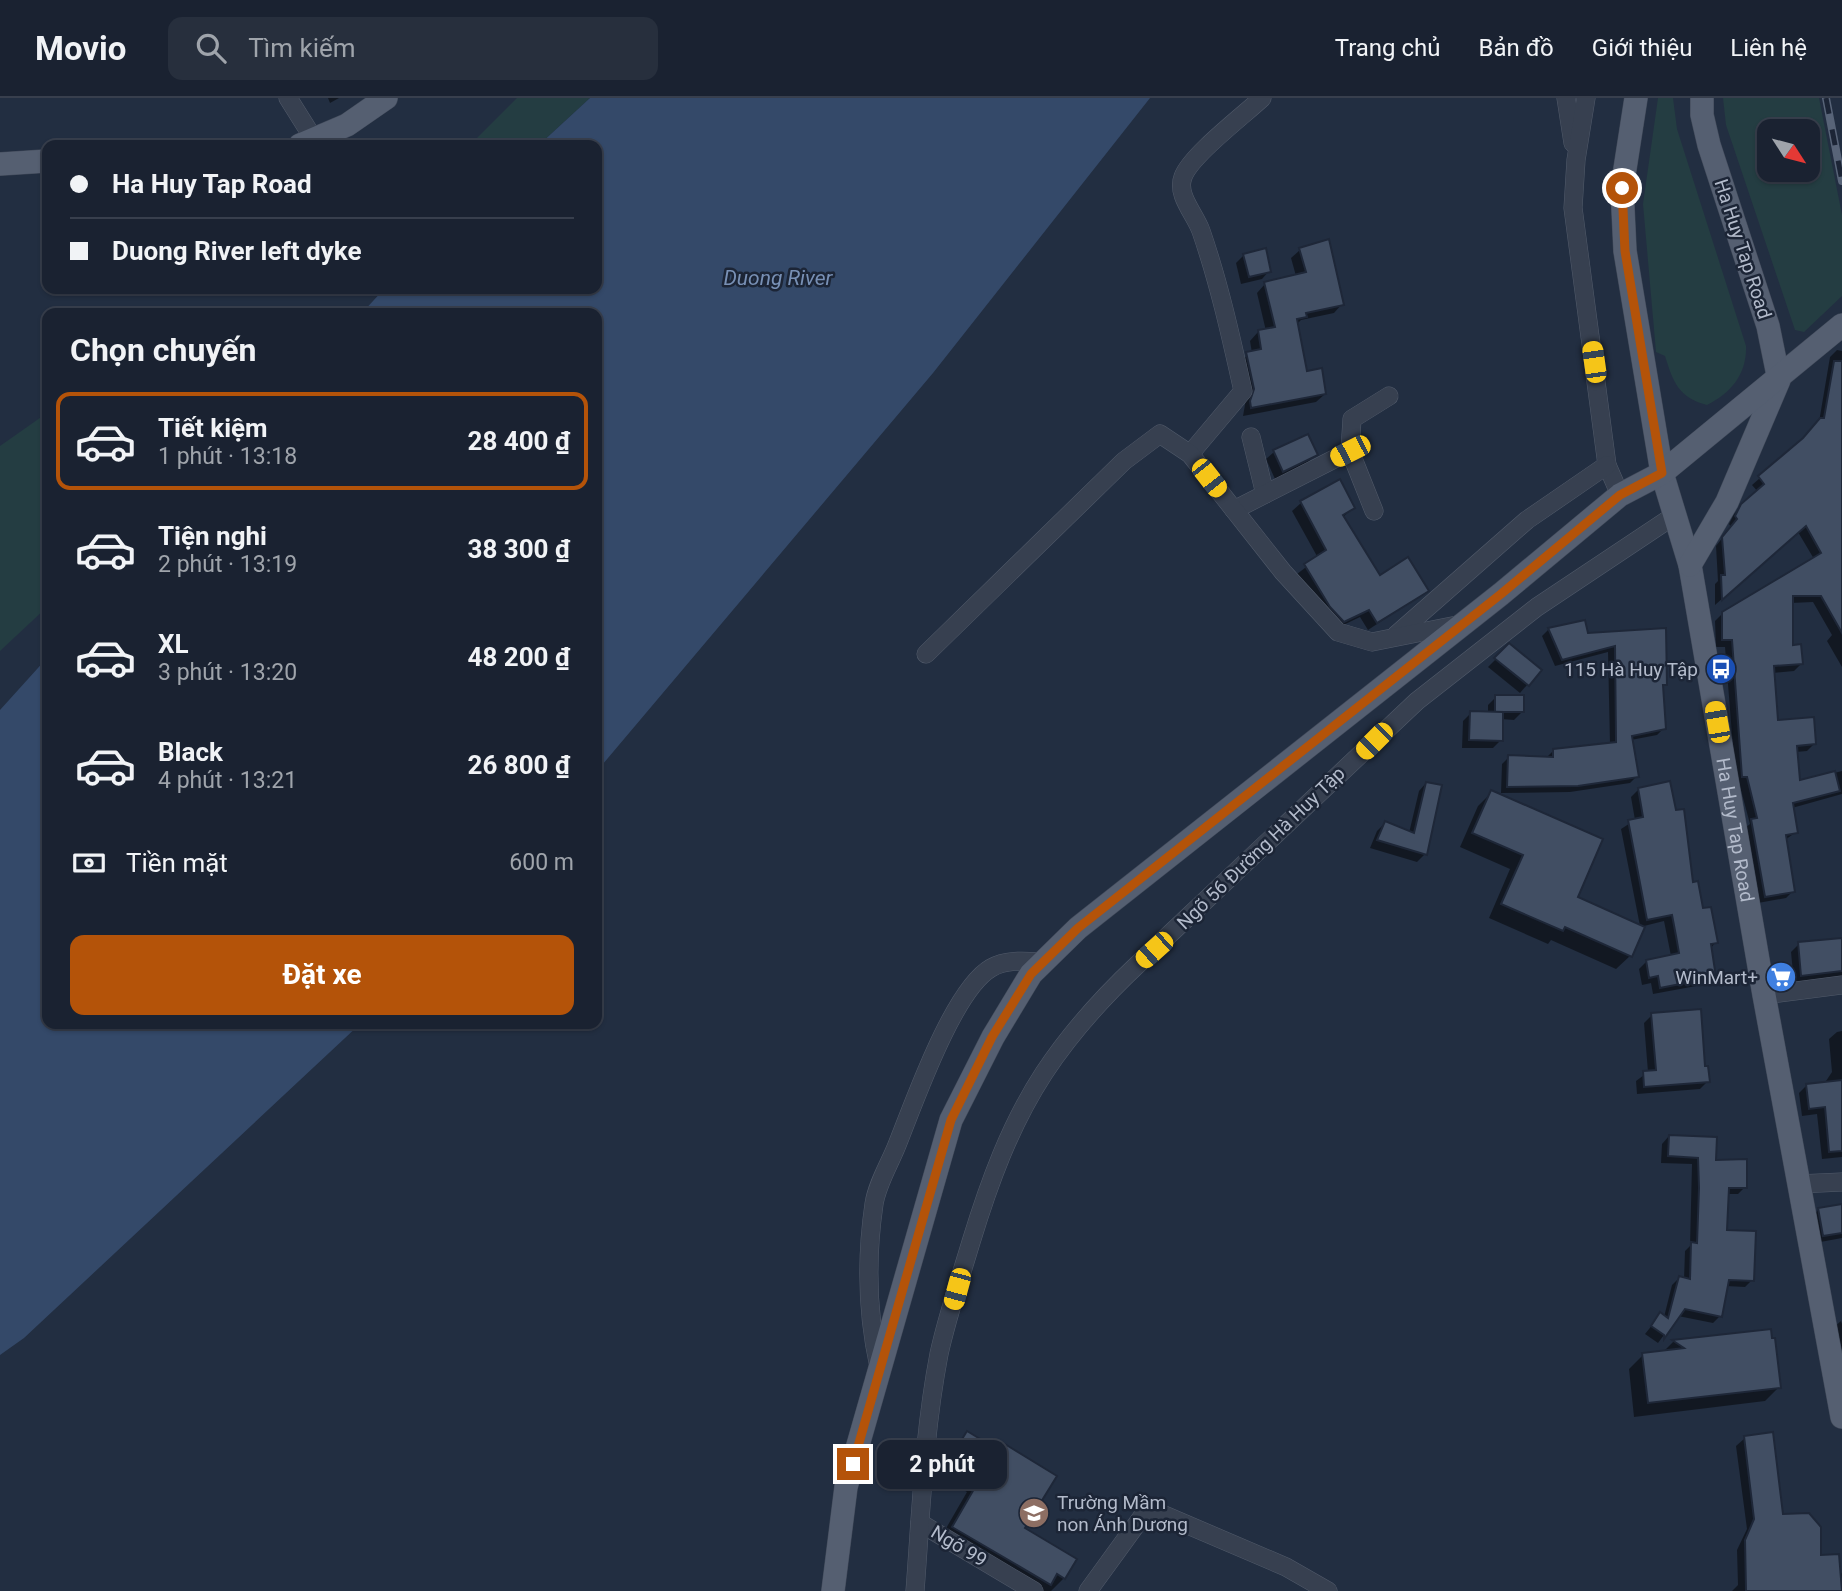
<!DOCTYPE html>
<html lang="vi">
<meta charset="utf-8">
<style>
:root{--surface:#1a2231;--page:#272f3d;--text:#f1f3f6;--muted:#9fa4ab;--line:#383f4d;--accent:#b45309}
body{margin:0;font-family:Roboto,sans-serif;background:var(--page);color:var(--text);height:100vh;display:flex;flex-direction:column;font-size:26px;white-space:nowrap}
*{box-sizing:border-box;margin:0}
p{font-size:23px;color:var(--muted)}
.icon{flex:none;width:38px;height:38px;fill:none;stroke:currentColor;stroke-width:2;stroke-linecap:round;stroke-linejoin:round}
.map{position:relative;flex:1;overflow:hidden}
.sheet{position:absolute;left:42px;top:210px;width:560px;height:721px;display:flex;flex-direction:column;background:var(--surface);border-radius:14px;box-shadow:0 2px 5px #0004,0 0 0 2px var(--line)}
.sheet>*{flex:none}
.guide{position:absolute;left:42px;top:42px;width:560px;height:154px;border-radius:14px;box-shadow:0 2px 5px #0004,0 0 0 2px var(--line);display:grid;align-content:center;height:154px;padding:0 28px;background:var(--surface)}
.needle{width:46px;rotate:126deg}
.buttons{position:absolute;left:1757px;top:21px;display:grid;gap:14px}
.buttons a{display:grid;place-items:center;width:63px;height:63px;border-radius:14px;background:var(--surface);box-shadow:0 2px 5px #0004,0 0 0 2px var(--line);font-size:35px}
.end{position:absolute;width:32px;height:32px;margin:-16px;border:9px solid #b45309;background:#fff;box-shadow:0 0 0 4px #fff}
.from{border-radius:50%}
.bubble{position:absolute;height:49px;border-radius:14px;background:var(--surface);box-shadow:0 2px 5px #0004,0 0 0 2px var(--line);font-size:23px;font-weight:700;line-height:49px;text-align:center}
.car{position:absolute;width:21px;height:42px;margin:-21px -10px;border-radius:9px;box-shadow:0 0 5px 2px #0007;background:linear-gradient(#f5c518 24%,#345 0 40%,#f5c518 0 76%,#345 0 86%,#f5c518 0)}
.guide b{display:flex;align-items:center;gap:24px;height:66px;font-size:26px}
.guide b+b{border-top:2px solid var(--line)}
.guide i{width:18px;height:18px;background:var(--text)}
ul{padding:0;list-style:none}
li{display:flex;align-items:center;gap:21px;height:98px;margin:0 14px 10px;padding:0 14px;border:4px solid transparent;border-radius:14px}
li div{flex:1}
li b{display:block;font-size:26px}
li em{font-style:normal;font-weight:700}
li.selected{border-color:var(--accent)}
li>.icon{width:63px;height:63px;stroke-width:1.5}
h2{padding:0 28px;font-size:32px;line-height:84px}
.pay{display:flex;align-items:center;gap:18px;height:77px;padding:0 28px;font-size:26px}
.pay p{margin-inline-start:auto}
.cta{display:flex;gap:14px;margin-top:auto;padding:14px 28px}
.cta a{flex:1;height:80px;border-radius:14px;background:var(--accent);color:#fff;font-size:28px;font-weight:700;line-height:80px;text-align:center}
header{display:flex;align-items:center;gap:42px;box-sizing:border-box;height:98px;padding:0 35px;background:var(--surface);border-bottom:2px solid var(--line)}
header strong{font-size:33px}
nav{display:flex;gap:38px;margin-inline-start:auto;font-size:24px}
.search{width:490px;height:63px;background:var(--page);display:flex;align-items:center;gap:18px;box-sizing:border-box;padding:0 24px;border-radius:14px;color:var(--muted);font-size:26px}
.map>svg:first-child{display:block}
.green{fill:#243d42;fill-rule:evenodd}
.water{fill:#344969}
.shadow{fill:#0007}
.building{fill:#414e63;stroke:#1e2738;stroke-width:2}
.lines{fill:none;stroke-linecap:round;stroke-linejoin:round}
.minor-casing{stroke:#525b6b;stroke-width:19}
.major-casing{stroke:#404959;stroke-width:24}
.minor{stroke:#374050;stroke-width:18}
.major{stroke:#555f71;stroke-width:23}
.rail-casing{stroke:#586478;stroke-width:8}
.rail{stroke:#1c2536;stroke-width:5;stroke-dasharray:16;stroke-linecap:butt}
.route{stroke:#b45309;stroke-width:9}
.labels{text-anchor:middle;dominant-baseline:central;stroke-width:5;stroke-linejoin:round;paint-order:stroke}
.street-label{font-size:19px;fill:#b3bbcb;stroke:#1c2536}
.poi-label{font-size:19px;fill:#b3bbcb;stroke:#1c2536;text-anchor:end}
.water-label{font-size:21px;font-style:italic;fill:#7890b5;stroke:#1c2536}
</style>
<header>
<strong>Movio</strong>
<div class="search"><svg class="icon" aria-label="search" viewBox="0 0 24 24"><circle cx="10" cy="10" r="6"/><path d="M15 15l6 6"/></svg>Tìm kiếm</div>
<nav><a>Trang chủ</a><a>Bản đồ</a><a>Giới thiệu</a><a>Liên hệ</a></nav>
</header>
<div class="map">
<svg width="1842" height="1493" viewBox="0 0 1842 1493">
<rect width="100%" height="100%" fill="#222e41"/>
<!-- green -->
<g class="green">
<path d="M517 0H590L539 47H470Z"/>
<path d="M1658 0H1673L1677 31 1746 248C1747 276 1731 295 1707 307 1679 300 1673 284 1665 258L1656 254 1643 106Z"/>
<path d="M1723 0H1819L1842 117V198L1804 234 1795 232 1726 27ZM1769 33H1808V72H1769Z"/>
<path d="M47 315V509L0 553V348Z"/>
</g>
<!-- water -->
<g class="water">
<path d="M590 0H1150L933 275 597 673V215H362L384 191H597V47H539Z"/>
<path d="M47 560V926H360L24 1240 0 1257V612Z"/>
</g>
<!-- shadow -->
<g class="shadow">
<path d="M328 0H339L330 5Z"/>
<path d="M1300 152 1342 206 1334 215 1301 222 1297 226 1306 275 1325 296 1316 304 1243 318 1246 301 1238 264 1252 255 1250 243 1258 234 1266 233 1257 195 1265 186 1296 178 1291 160Z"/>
<path d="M1244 157 1269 173 1262 181 1241 186 1236 165Z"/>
<path d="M1837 252 1842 253V569L1827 543 1832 537 1813 504 1791 505V549L1801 566 1794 573 1773 575 1776 624 1815 645 1807 653 1796 654 1799 684 1842 673V696L1792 710 1796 734 1785 742 1793 793 1786 800 1758 805 1745 730 1750 726 1739 685 1736 686 1725 549H1716L1715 523 1723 515 1814 461 1798 434 1715 507V486L1718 483 1716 448 1731 429 1729 426 1734 416 1758 394 1752 387 1800 345 1819 324 1830 259Z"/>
<path d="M1307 338 1316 356 1308 364 1275 381 1266 361 1274 354Z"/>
<path d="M1339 384 1353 410 1342 420 1380 479 1427 493 1368 532 1360 519 1335 531 1322 517 1297 476 1318 460 1292 413 1301 405Z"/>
<path d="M1584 524 1587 537 1664 531 1665 587 1661 591 1664 630 1657 637 1631 642 1637 678 1630 685 1570 694 1501 695 1502 666 1509 659 1546 660 1554 652 1610 647 1608 554 1555 568 1542 538 1548 532Z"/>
<path d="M1509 548 1540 572 1520 595 1488 569Z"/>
<path d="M1496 599 1522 614 1514 622 1501 621V642L1493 650H1462L1463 623 1471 615 1488 616V607Z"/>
<path d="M1426 685 1425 756 1417 764 1370 750 1377 733 1385 725 1409 735 1419 693Z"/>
<path d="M1639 691 1691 786 1716 844 1710 851 1714 878 1707 886 1653 896 1651 885 1642 887 1639 871 1647 863 1671 858 1664 823 1644 828 1630 858 1616 871 1551 842 1548 846 1489 820 1510 771 1460 749 1478 708 1492 694 1576 800 1640 828 1621 731 1635 722 1631 699Z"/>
<path d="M1842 842V880L1794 885 1791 854 1799 846Z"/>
<path d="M1652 917 1703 970 1708 983 1700 991 1637 996 1636 983 1648 974 1644 925Z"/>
<path d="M1842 933V1059L1822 1061 1817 1016 1802 1018 1799 995 1807 987 1824 986 1832 974 1829 941 1837 934Z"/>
<path d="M1669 1038 1714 1063 1745 1089 1738 1096H1727L1725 1134 1752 1182 1745 1189 1726 1188 1720 1218 1713 1225 1678 1218 1658 1245 1645 1236 1661 1216 1664 1219 1672 1187 1679 1180 1684 1181 1685 1153 1690 1148 1692 1066 1661 1065 1662 1046Z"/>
<path d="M1842 1108V1140L1815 1145 1811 1120 1818 1112Z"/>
<path d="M1841 1223 1842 1226V1275L1833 1230Z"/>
<path d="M1770 1233 1779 1289 1765 1303 1634 1319 1629 1271 1643 1257 1662 1255 1673 1244Z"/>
<path d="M967 1335 1022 1430 1064 1480 1051 1493H1018L937 1446 967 1394 936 1376 951 1352Z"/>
<path d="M1745 1340 1782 1418 1819 1459 1838 1471 1842 1476V1493H1732L1738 1487 1737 1452 1747 1431 1736 1348Z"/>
</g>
<!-- building -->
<g class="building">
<path d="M1329 141 1344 207 1306 215 1307 219 1297 221 1307 273 1322 270 1326 296 1251 310 1250 303 1254 291 1246 254 1261 251 1258 232 1275 229 1264 184 1306 174 1299 150Z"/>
<path d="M1266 150 1271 174 1249 179 1243 156Z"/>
<path d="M1834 263H1842V535L1821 498H1793V547L1801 546 1803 566 1774 568 1778 622 1814 619 1816 646 1797 648 1800 682 1835 673 1840 693 1793 705 1798 735 1786 737 1795 794 1765 799 1751 721 1757 720 1747 679H1742L1732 542H1722V514L1821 455 1806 428 1722 502 1721 477H1725L1722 439 1737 421 1735 418 1741 406 1764 386 1758 378 1803 340 1820 320H1824Z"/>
<path d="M1308 336 1318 357 1283 374 1273 352Z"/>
<path d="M1340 381 1355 410 1343 417 1380 477 1408 459 1429 493 1377 525 1369 512 1344 524 1330 509 1304 466 1326 452 1300 403Z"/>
<path d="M1585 522 1588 535 1666 530 1667 587H1663L1666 631 1632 638 1639 679 1578 688 1507 689 1508 657 1553 659V651L1616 644 1615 548 1562 562 1548 530Z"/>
<path d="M1509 545 1542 572 1529 588 1494 560Z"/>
<rect x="1495" y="597" width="29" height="17"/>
<path d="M1470 613 1503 614V643L1469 642Z"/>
<path d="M1670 683 1676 712 1684 711 1693 784 1698 783 1703 810 1711 809 1718 845 1711 846 1716 879 1660 890 1658 878 1649 880 1646 862 1679 855 1676 838 1672 817 1647 822 1628 722 1643 719 1638 690Z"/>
<path d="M1426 684 1442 687 1427 757 1377 742 1385 723 1414 735Z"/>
<path d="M1491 692 1603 741 1578 799 1645 829 1632 859 1565 829 1563 833 1501 806 1523 757 1472 735Z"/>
<path d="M1842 840V873L1801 878 1798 844Z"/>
<path d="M1701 911 1705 968H1708L1710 984 1644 989 1643 973 1656 972 1651 915Z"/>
<path d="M1842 982V1053L1829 1054 1825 1009 1809 1011 1806 986Z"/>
<path d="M1669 1037 1717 1039 1716 1062 1747 1061V1090H1729L1727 1132 1756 1133 1754 1183 1729 1182 1722 1219 1685 1211 1664 1241V1237L1651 1228 1660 1214 1668 1220 1679 1178 1690 1181 1691 1144 1697 1145 1699 1090 1698 1060 1668 1058Z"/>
<path d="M1842 1106V1135L1823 1138 1818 1110Z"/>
<path d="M1771 1231 1772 1240H1775L1781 1290 1648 1305 1642 1255 1684 1250 1672 1242Z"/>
<path d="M967 1333 990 1347 1000 1343 1057 1378 1025 1430 1077 1461 1065 1481 1057 1476 1051 1487 952 1429 982 1377 951 1359Z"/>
<path d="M1773 1334 1783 1416 1809 1415 1821 1429V1457L1839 1456 1842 1493H1746L1745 1442 1754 1421 1744 1338Z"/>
</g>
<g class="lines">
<!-- minor casing -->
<g class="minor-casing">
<g id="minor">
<path d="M288 0 315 43"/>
<path d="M1566 0 1573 45"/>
<path d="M1586 0 1576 62 1573 110 1607 367 1620 397"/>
<path d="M1251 339 1265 396"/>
<path d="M1350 353 1352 321 1389 298"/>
<path d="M1190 356 1243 293C1231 239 1219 185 1201 133 1195 116 1176 97 1183 79 1190 58 1244 17 1262 0"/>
<path d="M1234 412 1350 353 1374 413"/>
<path d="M1396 537 1527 422 1607 367"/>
<path d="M926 556 1124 363 1160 336 1190 356 1283 474 1338 534 1372 544 1462 526"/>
<path d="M1764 897 1842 887"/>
<path d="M1798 1086 1842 1084"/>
<path d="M879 1269C867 1215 866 1161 874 1106 877 1086 890 1065 897 1047 914 1005 953 892 991 870 1006 861 1026 863 1043 864"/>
<path d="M920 1425 1034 1493"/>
<path d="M915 1493C921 1414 924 1334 939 1256 947 1219 960 1181 971 1144 989 1085 1010 1027 1044 975 1071 934 1102 900 1137 867L1417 603 1537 509 1675 417"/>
<path d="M1088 1493 1144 1416 1155 1413 1286 1469 1328 1493"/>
</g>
</g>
<!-- major casing -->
<g class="major-casing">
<g id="major">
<path id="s1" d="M1636 0 1622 90 1625 153 1662 375 1690 467 1764 897 1842 1319"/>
<path d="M300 47 347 27 386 0"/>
<path d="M0 66 47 63"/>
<path d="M1690 467 1727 404 1779 282 1768 228 1709 47 1702 17V0"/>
<path d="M833 1493 846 1389 951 1022 993 939 1031 876 1078 830 1501 496 1620 397 1662 375 1842 227"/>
</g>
</g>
<!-- minor -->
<use href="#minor" class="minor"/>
<!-- major -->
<use href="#major" class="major"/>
<!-- rail casing -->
<g class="rail-casing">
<path id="rail" d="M1826 0 1842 83"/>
</g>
<!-- rail -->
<use href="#rail" class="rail"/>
</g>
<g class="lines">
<!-- route -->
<path class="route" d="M853 1366 951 1022 992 939 1031 876 1078 830 1501 496 1620 397 1662 375 1625 153 1622 90"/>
</g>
<!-- icons -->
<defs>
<g id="bus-disc" transform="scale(1.575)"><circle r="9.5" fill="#1a4fb4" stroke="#1c2536"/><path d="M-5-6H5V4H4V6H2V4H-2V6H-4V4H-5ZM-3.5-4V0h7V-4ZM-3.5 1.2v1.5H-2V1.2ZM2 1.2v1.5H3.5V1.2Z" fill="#fff"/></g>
<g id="supermarket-disc" transform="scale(1.575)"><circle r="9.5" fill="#3f7fe0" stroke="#1c2536"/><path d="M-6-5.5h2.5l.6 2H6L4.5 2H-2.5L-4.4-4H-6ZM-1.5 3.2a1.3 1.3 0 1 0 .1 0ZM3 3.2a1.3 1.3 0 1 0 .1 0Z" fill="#fff"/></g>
<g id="school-disc" transform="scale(1.575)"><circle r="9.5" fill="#8d6e63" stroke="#1c2536"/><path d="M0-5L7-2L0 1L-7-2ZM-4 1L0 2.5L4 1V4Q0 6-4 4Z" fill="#fff"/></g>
</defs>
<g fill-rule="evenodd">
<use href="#bus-disc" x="1721" y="571"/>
<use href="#supermarket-disc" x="1781" y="879"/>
<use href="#school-disc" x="1034" y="1415"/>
</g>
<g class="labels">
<!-- street labels -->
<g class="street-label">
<text transform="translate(1743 151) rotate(72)">Ha Huy Tap Road</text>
<text stroke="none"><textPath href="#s1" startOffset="744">Ha Huy Tap Road</textPath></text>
<text transform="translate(1261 750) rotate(-44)">Ngõ 56 Đường Hà Huy Tập</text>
<text transform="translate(959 1448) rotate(31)">Ngõ 99</text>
</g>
<!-- poi labels -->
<g class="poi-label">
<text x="1698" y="571">115 Hà Huy Tập</text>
<text x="1758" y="879">WinMart+</text>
<text x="1057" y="1404" text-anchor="start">Trường Mầm<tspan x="1057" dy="22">non Ánh Dương</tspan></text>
</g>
<!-- water labels -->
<g class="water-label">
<text x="778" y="180">Duong River</text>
</g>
</g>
</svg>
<div class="buttons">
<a><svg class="needle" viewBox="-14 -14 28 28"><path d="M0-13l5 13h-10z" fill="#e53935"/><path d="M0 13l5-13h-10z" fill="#9fa4ab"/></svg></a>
</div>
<i class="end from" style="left:1622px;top:90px"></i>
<i class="end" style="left:853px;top:1366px"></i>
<div class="bubble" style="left:877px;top:1342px;width:130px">2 phút</div>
<i class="car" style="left:1594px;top:264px;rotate:352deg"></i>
<i class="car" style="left:1350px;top:353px;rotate:243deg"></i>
<i class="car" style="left:1209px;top:380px;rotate:142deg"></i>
<i class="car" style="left:1717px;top:624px;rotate:350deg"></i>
<i class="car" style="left:1374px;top:643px;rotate:225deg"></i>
<i class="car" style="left:1154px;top:852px;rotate:228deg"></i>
<i class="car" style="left:957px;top:1191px;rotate:195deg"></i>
<div class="guide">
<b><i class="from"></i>Ha Huy Tap Road</b>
<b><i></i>Duong River left dyke</b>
</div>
<section class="sheet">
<h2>Chọn chuyến</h2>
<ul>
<li class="selected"><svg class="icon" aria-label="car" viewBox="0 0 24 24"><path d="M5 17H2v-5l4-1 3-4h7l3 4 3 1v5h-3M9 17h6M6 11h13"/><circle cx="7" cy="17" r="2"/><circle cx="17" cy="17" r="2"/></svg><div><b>Tiết kiệm</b><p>1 phút · 13:18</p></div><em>28 400 ₫</em></li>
<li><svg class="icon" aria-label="car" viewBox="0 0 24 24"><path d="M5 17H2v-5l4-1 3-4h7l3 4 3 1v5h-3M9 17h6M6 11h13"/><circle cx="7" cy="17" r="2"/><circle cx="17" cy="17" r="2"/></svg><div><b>Tiện nghi</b><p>2 phút · 13:19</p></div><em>38 300 ₫</em></li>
<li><svg class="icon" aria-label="car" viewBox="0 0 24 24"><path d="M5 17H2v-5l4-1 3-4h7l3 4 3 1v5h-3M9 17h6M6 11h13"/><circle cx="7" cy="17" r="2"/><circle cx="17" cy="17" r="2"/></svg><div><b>XL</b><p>3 phút · 13:20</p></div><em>48 200 ₫</em></li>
<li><svg class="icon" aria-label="car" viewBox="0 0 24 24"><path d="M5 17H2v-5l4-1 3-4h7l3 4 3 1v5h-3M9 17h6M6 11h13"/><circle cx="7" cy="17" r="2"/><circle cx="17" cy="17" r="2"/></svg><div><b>Black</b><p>4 phút · 13:21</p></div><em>26 800 ₫</em></li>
</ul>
<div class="pay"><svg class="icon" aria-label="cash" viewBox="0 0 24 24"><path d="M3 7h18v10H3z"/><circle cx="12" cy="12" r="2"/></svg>Tiền mặt<p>600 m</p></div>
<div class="cta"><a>Đặt xe</a></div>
</section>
</div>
